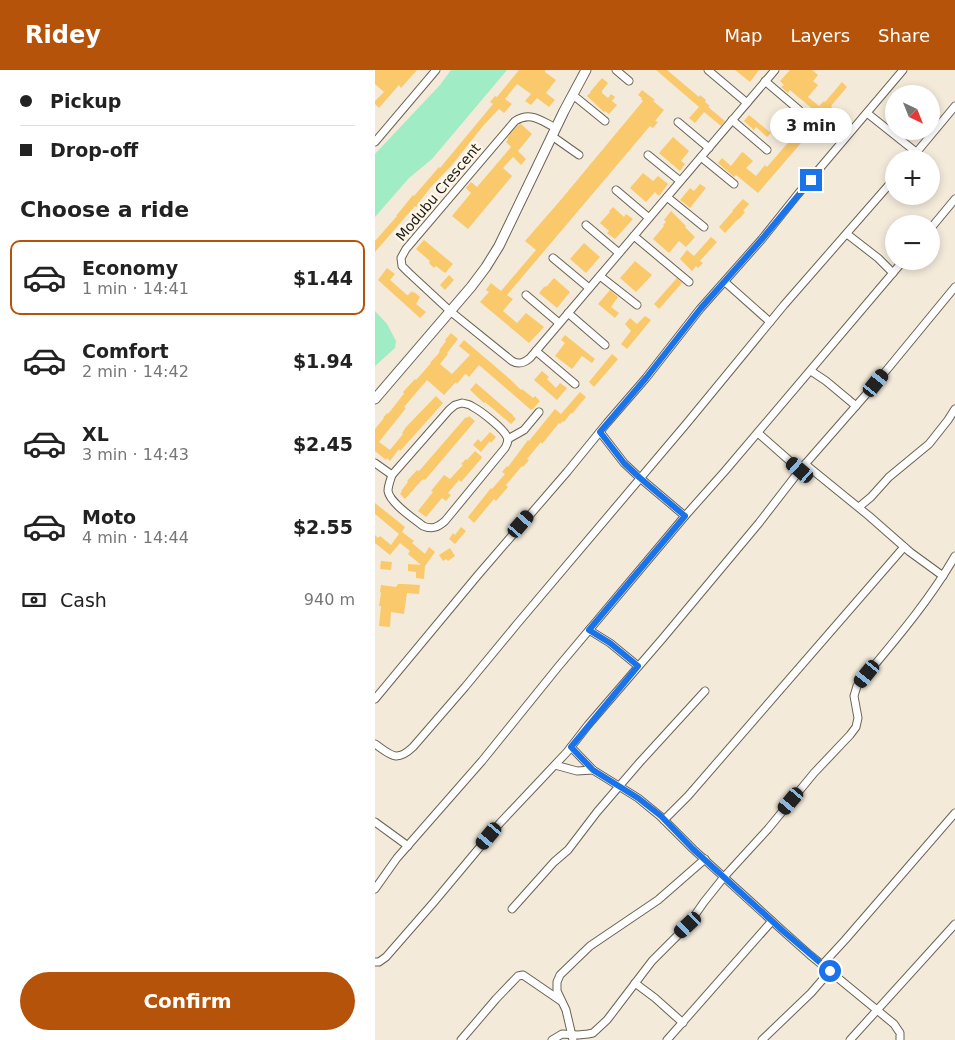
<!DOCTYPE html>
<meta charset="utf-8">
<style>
:root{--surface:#fff;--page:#f2f2f2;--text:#222;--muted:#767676;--line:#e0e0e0;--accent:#b45309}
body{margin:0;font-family:"DejaVu Sans",sans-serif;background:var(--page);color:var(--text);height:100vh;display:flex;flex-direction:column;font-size:19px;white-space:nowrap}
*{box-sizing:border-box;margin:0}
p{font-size:16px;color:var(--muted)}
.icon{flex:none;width:28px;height:28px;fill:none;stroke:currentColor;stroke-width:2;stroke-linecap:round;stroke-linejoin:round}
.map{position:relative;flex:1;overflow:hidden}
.details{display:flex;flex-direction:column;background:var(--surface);width:375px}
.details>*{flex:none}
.guide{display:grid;align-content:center;height:110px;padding:0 20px;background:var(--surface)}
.needle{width:32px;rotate:137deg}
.tools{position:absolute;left:510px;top:15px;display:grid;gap:10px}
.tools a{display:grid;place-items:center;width:55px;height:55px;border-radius:50%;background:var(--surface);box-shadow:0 2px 8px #0003;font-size:25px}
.end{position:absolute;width:22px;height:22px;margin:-11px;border:6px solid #1a73e8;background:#fff;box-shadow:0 0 0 2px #fff}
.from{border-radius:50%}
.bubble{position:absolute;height:35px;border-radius:18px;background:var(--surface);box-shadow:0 2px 8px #0003;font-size:16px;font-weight:800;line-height:35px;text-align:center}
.car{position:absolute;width:15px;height:30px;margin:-15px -8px;border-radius:6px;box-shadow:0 0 4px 1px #0007;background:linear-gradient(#222 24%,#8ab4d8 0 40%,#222 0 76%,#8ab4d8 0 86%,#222 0)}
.guide b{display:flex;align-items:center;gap:18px;height:48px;font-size:19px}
.guide b+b{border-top:1px solid var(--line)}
.guide i{width:12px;height:12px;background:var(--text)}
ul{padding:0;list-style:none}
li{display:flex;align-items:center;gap:15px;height:75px;margin:0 10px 8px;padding:0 10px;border:2px solid transparent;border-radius:10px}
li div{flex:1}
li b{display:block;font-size:19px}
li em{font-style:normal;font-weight:800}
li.selected{border-color:var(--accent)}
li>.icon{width:45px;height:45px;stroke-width:1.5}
h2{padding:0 20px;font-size:22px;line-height:60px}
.pay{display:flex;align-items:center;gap:12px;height:55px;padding:0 20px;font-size:19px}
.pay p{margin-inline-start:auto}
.button{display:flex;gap:10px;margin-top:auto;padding:10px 20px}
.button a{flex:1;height:58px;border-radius:30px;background:var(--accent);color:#fff;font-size:20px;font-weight:800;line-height:58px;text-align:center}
header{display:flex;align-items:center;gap:30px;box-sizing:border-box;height:70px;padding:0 25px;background:var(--accent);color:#fff}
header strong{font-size:24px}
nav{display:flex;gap:28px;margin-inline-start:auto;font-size:18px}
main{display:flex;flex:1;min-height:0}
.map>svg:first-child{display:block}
.green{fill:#9fecc5}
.building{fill:#fac96c}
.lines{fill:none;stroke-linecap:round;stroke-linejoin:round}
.minor-casing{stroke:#6a6254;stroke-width:9}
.tertiary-casing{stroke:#6a6254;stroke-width:11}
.minor{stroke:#fff;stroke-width:7}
.tertiary{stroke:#fff;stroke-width:9}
.route{stroke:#1a73e8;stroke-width:6}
.labels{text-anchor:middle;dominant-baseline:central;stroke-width:5;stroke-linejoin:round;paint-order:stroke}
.street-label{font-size:14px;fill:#1c1913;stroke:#fff7ea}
</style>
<header>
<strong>Ridey</strong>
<nav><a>Map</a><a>Layers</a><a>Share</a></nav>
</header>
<main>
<section class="details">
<div class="guide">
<b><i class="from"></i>Pickup</b>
<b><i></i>Drop-off</b>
</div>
<h2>Choose a ride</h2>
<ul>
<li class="selected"><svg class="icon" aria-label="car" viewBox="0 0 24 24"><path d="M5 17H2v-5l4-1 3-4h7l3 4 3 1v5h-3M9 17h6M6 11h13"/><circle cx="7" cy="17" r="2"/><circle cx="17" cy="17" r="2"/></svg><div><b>Economy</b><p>1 min · 14:41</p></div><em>$1.44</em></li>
<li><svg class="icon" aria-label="car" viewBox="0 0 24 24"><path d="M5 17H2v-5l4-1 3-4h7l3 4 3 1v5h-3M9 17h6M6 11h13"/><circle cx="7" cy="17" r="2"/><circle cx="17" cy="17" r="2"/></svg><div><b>Comfort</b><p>2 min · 14:42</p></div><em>$1.94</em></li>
<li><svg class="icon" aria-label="car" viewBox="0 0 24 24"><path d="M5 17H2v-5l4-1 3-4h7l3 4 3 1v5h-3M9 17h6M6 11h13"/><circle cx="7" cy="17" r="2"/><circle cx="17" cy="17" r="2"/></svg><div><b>XL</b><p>3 min · 14:43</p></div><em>$2.45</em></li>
<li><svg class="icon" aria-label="car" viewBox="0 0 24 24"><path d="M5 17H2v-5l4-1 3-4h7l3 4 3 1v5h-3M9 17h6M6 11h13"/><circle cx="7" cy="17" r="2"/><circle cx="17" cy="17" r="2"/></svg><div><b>Moto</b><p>4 min · 14:44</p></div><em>$2.55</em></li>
</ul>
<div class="pay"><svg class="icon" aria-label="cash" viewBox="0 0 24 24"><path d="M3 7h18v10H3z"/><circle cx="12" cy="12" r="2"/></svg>Cash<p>940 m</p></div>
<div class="button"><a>Confirm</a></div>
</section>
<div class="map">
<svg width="580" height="970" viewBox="0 0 580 970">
<rect width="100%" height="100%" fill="#f3eada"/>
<!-- green -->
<g class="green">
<path d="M76 0H132L57 89 34 108 0 147V84L65 15Z"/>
<path d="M0 241 12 254 21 271 20 278 0 296Z"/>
</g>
<!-- building -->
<g class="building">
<path d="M0 0H42L26 18 24 15 4 38 0 34V31L9 22 0 14Z"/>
<path d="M144 0H170V2L181 10 171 23 180 30 174 37 162 28 156 35 150 31 156 24 142 14 130 29 137 34 129 43 124 39 108 56 77 95 56 117 45 131 46 132 41 137 40 136 0 182V171L22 146H21L38 125 39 126 64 97 65 98 118 34 115 32 120 26 122 27Z"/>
<path d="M281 0H292L324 27 325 25 331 30 330 32 335 36 333 37 350 51 346 56 329 42 320 53 314 48 324 37Z"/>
<path d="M360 0H384L375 12Z"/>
<path d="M415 0H437L443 5 438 11 443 15 433 27 444 36 449 31 450 32 467 12 472 17 456 36 457 37 449 47 446 44 438 55 440 56 432 65V68L428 73H426L383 123 361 105 359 107 343 93 347 88 356 96 367 82 369 83 378 91 371 98 381 106 390 95 392 97 418 67 412 61 418 54 422 57 423 56 427 59 441 42 415 20 413 23 406 17 409 15 405 11Z"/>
<path d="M227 8 233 13 227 21V23L233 28 236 24 240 27 237 31 242 35 234 44 230 41 229 42 212 26 216 22H215Z"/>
<path d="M267 20 280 30 278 31 289 40 280 51 283 52 278 58 275 56 132 225 138 229 128 241 142 253 151 243 169 257 154 273 105 232 114 222 111 220 116 213 126 221 161 180 150 171 184 132 268 31 266 29 267 28 263 25Z"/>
<path d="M408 38 415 44 408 52 401 46Z"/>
<path d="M374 45 396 63 392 67 381 57 379 60 369 51Z"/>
<path d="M146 54 157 64 143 81 151 89 146 95 138 87 128 98 137 106 93 159 77 146 96 123 91 118 96 112 102 117 136 77 131 72 133 69 132 68 143 55Z"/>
<path d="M298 67 314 81 306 91 310 94 305 101 284 83Z"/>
<path d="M268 103 278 111 283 106 293 114 284 126 280 122 271 132 255 118Z"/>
<path d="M325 114 331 118 315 138 305 130 315 118 319 121Z"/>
<path d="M368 129 374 134 368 141 370 142 365 148 361 151 350 163 344 157 358 141H357Z"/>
<path d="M238 137 249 147 251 144 258 149 240 169 232 163 234 161 225 153 235 142 234 141Z"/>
<path d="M296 141 311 156 310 157 320 167 311 177 304 171 294 183 278 169 289 156 288 155 291 152 289 150Z"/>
<path d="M336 167 342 172 325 191 328 193 323 198 321 196 317 201 305 189 312 180 319 186Z"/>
<path d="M49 170 78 194 70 203 61 196 59 198 54 193 55 191 41 179Z"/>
<path d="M209 173 225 187 211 203 195 189Z"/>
<path d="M260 191 277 205 261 222 245 208Z"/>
<path d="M12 198 20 204 15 210 32 225H33L37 221 38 223 39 222 45 227 41 234 51 242 45 248 3 210Z"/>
<path d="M74 205 79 210 70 220 65 215Z"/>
<path d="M179 208 195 222 182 238 164 223 169 217 172 216Z"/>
<path d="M302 208 307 213 284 239 279 234Z"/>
<path d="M235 220 243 227 236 237 244 243 240 248 223 234Z"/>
<path d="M270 246 276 250 252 279 246 274 256 261 250 254 255 248 262 254Z"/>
<path d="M76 263 83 269 72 283 73 284 65 294 77 304 95 285 84 276 89 270 115 292 137 311 146 320 147 319 157 327 158 328 160 326 165 331 158 339H157L156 340 104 295 94 307 91 304 89 305 82 314 81 312 79 314 69 325 52 310 29 337 31 338 4 372 15 380 28 364 27 363 31 357 61 326 68 333 27 379 25 381 24 379 15 391 12 388 11 390 0 381V359L9 348H8L12 343 13 344 27 326 29 324 28 322 40 309 41 310 56 293H55L64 283 65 279 71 271 70 270Z"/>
<path d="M190 265 220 289 217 293 207 286 197 299 180 286 190 273 186 270Z"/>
<path d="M237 284 243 289 219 317 214 312Z"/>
<path d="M167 301 174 307 172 309 181 318 185 313 192 318 182 330 159 310Z"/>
<path d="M101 313 138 345V346L141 349 136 354 110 332 109 333 95 320Z"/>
<path d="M205 322 211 327 201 339 197 344 196 343 189 352 188 351 185 354 184 353 167 374 166 372 152 389 154 390 148 397 147 396 131 415 133 417 121 431 119 429 99 453 93 447 116 418 117 419 130 404 127 402 132 396 133 397 153 370 154 371 180 339 186 344Z"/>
<path d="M94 346 100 351 50 410 49 409 46 411 30 429 25 424 27 421H26L33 412 32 411 42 400 43 401 45 400 77 363 91 347 92 348Z"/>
<path d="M115 362 121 367 116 373 115 371 106 382 98 375 103 369 106 372Z"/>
<path d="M100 381 107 387 106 389 86 412 84 410 73 423 76 425 71 431 67 428 51 447 43 441 58 422 56 421 69 405 75 409 88 395 86 394 91 389 92 390Z"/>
<path d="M0 433 30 457 27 462 39 471 37 473 50 484 54 477 60 482 50 496 49 509 41 508V502L33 501V494L46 495 33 484 35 481 25 473 15 485 0 473V465L3 468 5 466 16 475 24 464 0 444Z"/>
<path d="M86 457 91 461 80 474 74 469 78 463 80 465Z"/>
<path d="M75 478 80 486 73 491 71 489 68 491 64 485Z"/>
<path d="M6 491 17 492 16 500 5 499Z"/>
<path d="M23 514H29L45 515 44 524 32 523 29 544 16 542 15 557 4 556 6 536H4L6 523 5 522 6 515 21 517Z"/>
</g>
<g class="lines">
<!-- minor casing -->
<g class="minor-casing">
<g id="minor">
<path d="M241 0 254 11"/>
<path d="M333 0 372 33"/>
<path d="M390 11 424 40"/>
<path d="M198 25 230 51"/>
<path d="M492 43 541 82"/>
<path d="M357 50 392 80"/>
<path d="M303 52 334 78"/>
<path d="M181 58C166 51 156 41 140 51L31 179 26 188 27 196 34 203 75 241 137 291C144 295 149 293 155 288L400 0"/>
<path d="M177 66 204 85"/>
<path d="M0 72 61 0"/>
<path d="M273 85 305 111"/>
<path d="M326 87 359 114"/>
<path d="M536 89 580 36"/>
<path d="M241 120 274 148"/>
<path d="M292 127 329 157"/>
<path d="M211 155 244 183"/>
<path d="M556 158 580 129"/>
<path d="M472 164 503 188 518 203"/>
<path d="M259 166 314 212"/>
<path d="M178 188 214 218"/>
<path d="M225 206 262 235"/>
<path d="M350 212 395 252"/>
<path d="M151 225 184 253"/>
<path d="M193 243 230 275"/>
<path d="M161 281 200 314"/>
<path d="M436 301 451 311 481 336"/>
<path d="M87 333C91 334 95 334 98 337 106 341 129 359 132 367 134 371 132 374 130 378L70 451C63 457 57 460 48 456 38 448 15 433 13 421 13 416 15 411 17 405L74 340 80 335Z"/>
<path d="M225 362 249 393 265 408 310 446"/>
<path d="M383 363 425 400"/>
<path d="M133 369 149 360 164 342"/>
<path d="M0 393 17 405"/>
<path d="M430 394 494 446 535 482 568 506"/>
<path d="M484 437 496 427 514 407 554 374 573 350 580 339"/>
<path d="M214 560 235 573 263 596"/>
<path d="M0 629 103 505 192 402 232 353 271 308 325 239 387 169 423 124 528 0"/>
<path d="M0 674C16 685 21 693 38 677L90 617 142 554 312 353 409 235 519 109"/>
<path d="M196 677 218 700 263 728 285 746 318 779 408 861 435 885 519 954 525 963V970"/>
<path d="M180 695 202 701 218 700"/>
<path d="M289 750 313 726 529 477"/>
<path d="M0 752 33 776"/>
<path d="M0 819 22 788 107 691 183 597 310 446 350 401 528 191"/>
<path d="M137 839 179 792 193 780 222 742 265 692 330 621"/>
<path d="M0 892H4L11 887 59 832 125 753 192 682 213 655 288 568 384 453 425 400 501 313 580 217"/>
<path d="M447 895 470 870 580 743"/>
<path d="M260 913 280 928 308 953"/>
<path d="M86 970 121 929 143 906 148 905 186 931"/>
<path d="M177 970 187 964 203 965 213 964 218 963 232 950 277 891 313 855 329 832 349 807 393 759 439 703 475 665 481 657 483 648 479 626 482 616C516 575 553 533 580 486"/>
<path d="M198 970 191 940 182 921V912L185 905 215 876 283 830 330 789"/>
<path d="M292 970 397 851"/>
<path d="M387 970 436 923 455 901"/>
<path d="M475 970 580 854"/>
</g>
</g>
<!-- tertiary casing -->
<g class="tertiary-casing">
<path id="tertiary" d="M0 329 96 217 111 197 124 176 189 41 211 0"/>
</g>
<!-- minor -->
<use href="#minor" class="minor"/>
<!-- tertiary -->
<use href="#tertiary" class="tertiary"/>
</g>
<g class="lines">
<!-- route -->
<path class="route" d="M436 110 387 169 326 238 271 308 225 362 249 393 265 408 310 446 214 560 235 573 263 596 196 677 218 700 263 728 286 746 318 779 408 861 455 901"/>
</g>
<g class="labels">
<!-- street labels -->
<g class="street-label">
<text transform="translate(63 122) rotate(-50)">Modubu Crescent</text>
</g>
</g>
</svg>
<div class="tools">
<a><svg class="needle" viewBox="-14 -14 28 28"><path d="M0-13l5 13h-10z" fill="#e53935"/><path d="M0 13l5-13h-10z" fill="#767676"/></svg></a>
<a>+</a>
<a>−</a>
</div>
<i class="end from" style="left:455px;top:901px"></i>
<i class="end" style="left:436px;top:110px"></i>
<div class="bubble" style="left:395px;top:38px;width:82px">3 min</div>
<i class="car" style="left:501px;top:313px;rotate:39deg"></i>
<i class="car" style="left:425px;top:400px;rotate:311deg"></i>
<i class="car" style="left:146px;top:454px;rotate:41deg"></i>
<i class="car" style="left:492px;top:604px;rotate:219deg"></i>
<i class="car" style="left:416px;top:731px;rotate:220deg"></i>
<i class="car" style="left:114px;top:766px;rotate:220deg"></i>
<i class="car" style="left:313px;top:855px;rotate:227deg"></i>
</div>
</main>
